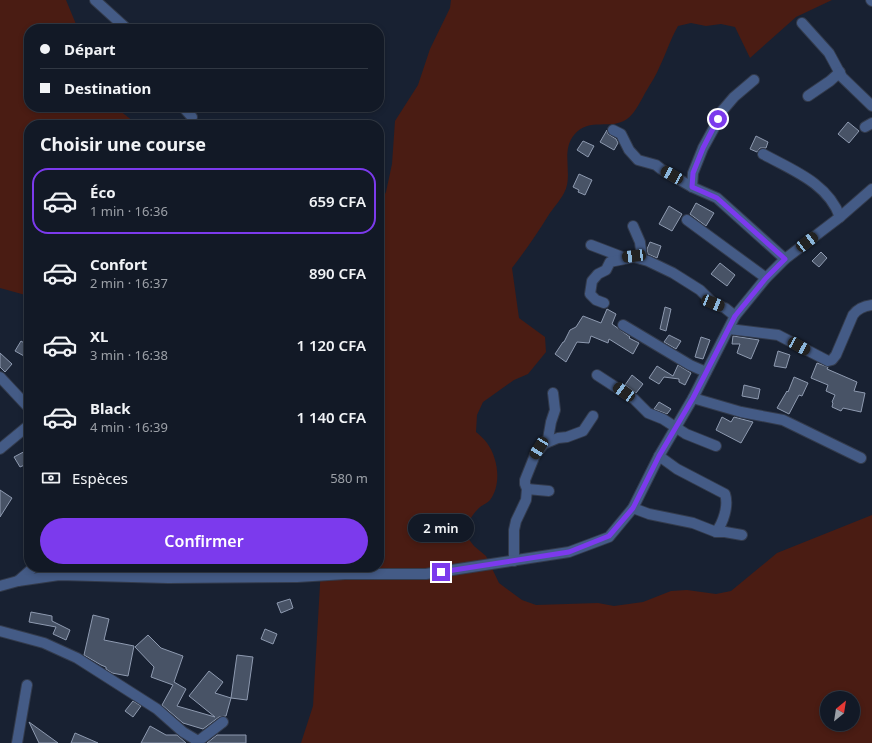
<!DOCTYPE html>
<html lang="fr">
<meta charset="utf-8">
<style>
:root{--surface:#121926;--page:#1b222e;--text:#f1f3f6;--muted:#9ca0a7;--line:#313843;--accent:#7c3aed}
body{margin:0;font-family:"Noto Sans",sans-serif;background:var(--page);color:var(--text);height:100vh;display:flex;flex-direction:column;font-size:15px;white-space:nowrap}
*{box-sizing:border-box;margin:0}
p{font-size:13px;color:var(--muted)}
.icon{flex:none;width:22px;height:22px;fill:none;stroke:currentColor;stroke-width:2;stroke-linecap:round;stroke-linejoin:round}
.map{position:relative;flex:1;overflow:hidden}
.sheet{position:absolute;left:24px;top:120px;width:360px;height:452px;display:flex;flex-direction:column;background:var(--surface);border-radius:16px;box-shadow:0 2px 6px #0003,0 0 0 1px var(--line)}
.sheet>*{flex:none}
.guide{position:absolute;left:24px;top:24px;width:360px;height:88px;border-radius:16px;box-shadow:0 2px 6px #0003,0 0 0 1px var(--line);display:grid;align-content:center;height:88px;padding:0 16px;background:var(--surface)}
.needle{width:26px;rotate:30deg}
.controls{position:absolute;left:820px;top:691px;display:grid;gap:8px}
.controls a{display:grid;place-items:center;width:40px;height:40px;border-radius:50%;background:var(--surface);box-shadow:0 2px 6px #0003,0 0 0 1px var(--line);font-size:20px}
.end{position:absolute;width:18px;height:18px;margin:-9px;border:5px solid #7c3aed;background:#fff;box-shadow:0 0 0 2px #fff}
.from{border-radius:50%}
.bubble{position:absolute;height:28px;border-radius:14px;background:var(--surface);box-shadow:0 2px 6px #0003,0 0 0 1px var(--line);font-size:13px;font-weight:600;line-height:28px;text-align:center}
.car{position:absolute;width:12px;height:24px;margin:-12px -6px;border-radius:5px;box-shadow:0 0 3px 1px #0007;background:linear-gradient(#222 24%,#8ab4d8 0 40%,#222 0 76%,#8ab4d8 0 86%,#222 0)}
.guide b{display:flex;align-items:center;gap:14px;height:38px;font-size:15px}
.guide b+b{border-top:1px solid var(--line)}
.guide i{width:10px;height:10px;background:var(--text)}
ul{padding:0;list-style:none}
li{display:flex;align-items:center;gap:12px;height:66px;margin:0 8px 6px;padding:0 8px;border:2px solid transparent;border-radius:16px}
li div{flex:1}
li b{display:block;font-size:15px}
li em{font-style:normal;font-weight:600}
li.selected{border-color:var(--accent)}
li>.icon{width:36px;height:36px;stroke-width:1.5}
h2{padding:0 16px;font-size:18px;line-height:48px}
.pay{display:flex;align-items:center;gap:10px;height:44px;padding:0 16px;font-size:15px}
.pay p{margin-inline-start:auto}
.cta{display:flex;gap:8px;margin-top:auto;padding:8px 16px}
.cta a{flex:1;height:46px;border-radius:24px;background:var(--accent);color:#fff;font-size:16px;font-weight:600;line-height:46px;text-align:center}
.map>svg:first-child{display:block}
.green{fill:#4a1c13;fill-rule:evenodd}
.building{fill:#485366;stroke:#8e9ab0}
.lines{fill:none;stroke-linecap:round;stroke-linejoin:round}
.minor-casing{stroke:#333b4c;stroke-width:12}
.minor{stroke:#445b86;stroke-width:10}
.route{stroke:#7c3aed;stroke-width:5}
</style>
<div class="map">
<svg width="872" height="743" viewBox="0 0 872 743">
<rect width="100%" height="100%" fill="#182132"/>
<!-- green -->
<g class="green">
<path d="M0 0H66L78 29H29V107H115L138 125H29V296L0 288Z"/>
<path d="M451 0H832L796 17 750 58 735 27 721 24 706 26 691 23 678 26C670 40 666 54 659 68 655 78 648 87 643 97 639 104 634 114 627 119 610 131 590 116 574 135 560 152 574 175 564 193 560 201 553 208 548 216 537 234 525 251 512 268L519 318 545 337 546 352 528 374 514 380 483 402 477 415 476 432C480 435 484 439 487 443 498 458 502 484 490 500 487 504 481 505 478 509 471 515 468 525 464 533L474 546 486 556 499 583 522 600 536 605 598 603 614 606 643 602 671 591 687 590 716 594 731 591 777 553 872 515V743H301L313 706 321 567H379V205L386 192 392 164 395 121 418 85 430 49 450 8ZM827 698H853V724H827Z"/>
</g>
<!-- building -->
<g class="building">
<path d="M848 122 859 131 849 143 838 134Z"/>
<path d="M607 130 608 134 616 139 618 143 614 150 600 142Z"/>
<path d="M756 136 768 142 766 148H760L757 152 750 149Z"/>
<path d="M583 141 594 146 588 157 577 150Z"/>
<path d="M579 174 592 180 585 195 578 192 579 190 573 187Z"/>
<path d="M696 203 714 213 706 226 690 214Z"/>
<path d="M669 206 682 214 672 231 659 224Z"/>
<path d="M650 242 661 246 657 258 648 254 647 249Z"/>
<path d="M821 252 827 258 819 267 812 261Z"/>
<path d="M720 263 735 275 727 286 711 274Z"/>
<path d="M665 307 671 309 666 331 660 329Z"/>
<path d="M607 309 616 314 612 324 630 337 629 338 639 343 633 354 609 339 608 343 591 336 589 343 577 342 566 362 555 354 563 342H564L570 330 576 327 583 316 601 323Z"/>
<path d="M669 335 681 341 676 349 664 342Z"/>
<path d="M733 336 759 340 751 359 737 353 740 344H732Z"/>
<path d="M701 337 710 340 703 359 695 357Z"/>
<path d="M21 341 29 346 24 356 15 351Z"/>
<path d="M778 351 790 355 786 368 774 366Z"/>
<path d="M0 353 12 364 5 372 0 367Z"/>
<path d="M817 363 828 367 827 369 857 382 854 391 865 393 861 412 843 408 841 411 832 407 833 403 832 402 835 395 826 391 828 385 811 378Z"/>
<path d="M678 365 691 373 685 385 679 382V379L664 377 659 384 649 378 657 366 673 376Z"/>
<path d="M632 375 643 384 636 393 625 385Z"/>
<path d="M794 377 808 383 802 396 799 395 789 414 777 408 787 391 788 392Z"/>
<path d="M744 385 760 389 758 399 742 396Z"/>
<path d="M659 402 671 409 667 414 654 409Z"/>
<path d="M722 417 731 422 734 417 753 422 741 443 716 430Z"/>
<path d="M29 449V463L20 467 14 457Z"/>
<path d="M0 490 12 498 0 517Z"/>
<path d="M290 599 293 608 281 613 277 603Z"/>
<path d="M31 612 52 616V621L70 630 66 640 53 634 56 627 29 622Z"/>
<path d="M93 615 109 619 104 640 134 646 128 676 112 673 106 669V667L101 665 84 655Z"/>
<path d="M265 629 277 634 273 644 261 639Z"/>
<path d="M148 635 161 648 183 656 174 682 186 689 177 706 215 717 189 696 209 671 223 682 215 693 231 698 226 716 219 717 203 729 183 723 162 705 173 685 151 677 154 667 135 647Z"/>
<path d="M237 655 253 657 247 700 231 698Z"/>
<path d="M133 701 141 706 133 717 125 711Z"/>
<path d="M29 722 58 743H39Z"/>
<path d="M150 726 166 735H177L186 743H141Z"/>
<path d="M75 733 98 743H71Z"/>
<path d="M217 735H246V743H207Z"/>
</g>
<g class="lines">
<!-- minor casing -->
<g class="minor-casing">
<g id="minor">
<path d="M95 0 127 29"/>
<path d="M871 0 872 1"/>
<path d="M802 23 829 53 842 77 872 106"/>
<path d="M808 96 830 81 840 72"/>
<path d="M183 107 192 117"/>
<path d="M865 127 872 123"/>
<path d="M613 130 621 134 629 150 638 160 656 165 661 169 692 187 717 198 785 259"/>
<path d="M763 154C792 170 828 183 840 217"/>
<path d="M692 187 693 173 703 148 714 128 722 111 734 97 754 80"/>
<path d="M687 220 766 278"/>
<path d="M633 226 640 242 642 259"/>
<path d="M591 245 625 258"/>
<path d="M604 303 596 300 590 294 592 281 598 274 606 270 610 262 634 257 648 261 673 273 700 290 713 303 725 308 735 316"/>
<path d="M623 325 690 365 706 372"/>
<path d="M729 329 778 335 828 361 832 360 836 355 853 315C858 308 864 306 872 305"/>
<path d="M597 375 634 399 648 413 663 419 686 434 716 446"/>
<path d="M0 377 29 408"/>
<path d="M693 398 741 412 783 420 861 458"/>
<path d="M546 443 558 438 567 437 583 431 593 416"/>
<path d="M0 449 29 425"/>
<path d="M659 456 677 469 725 494C729 506 723 523 716 532"/>
<path d="M527 489 549 491"/>
<path d="M633 508 649 514 693 523 716 532H725L742 535"/>
<path d="M514 561V530L516 521 526 500 527 489 525 484V480L535 455 548 439 551 422 555 410 553 393"/>
<path d="M18 581 34 567"/>
<path d="M0 586 18 581 59 575 168 578 297 577 345 574H426L569 552 609 537 633 508 659 456 693 398 735 316 766 278 785 259 840 217 872 189"/>
<path d="M0 631 44 643 77 658 157 709 183 732 198 741"/>
<path d="M17 743 27 685"/>
<path d="M196 743 223 722"/>
</g>
</g>
<!-- minor -->
<use href="#minor" class="minor"/>
</g>
<g class="lines">
<!-- route -->
<path class="route" d="M441 572 569 552 609 536 633 508 659 456 693 398 735 316 766 278 785 259 717 198 692 187 693 173 703 148 718 119"/>
</g>
</svg>
<div class="controls">
<a><svg class="needle" viewBox="-14 -14 28 28"><path d="M0-13l5 13h-10z" fill="#e53935"/><path d="M0 13l5-13h-10z" fill="#9ca0a7"/></svg></a>
</div>
<i class="end from" style="left:718px;top:119px"></i>
<i class="end" style="left:441px;top:572px"></i>
<div class="bubble" style="left:408px;top:514px;width:66px">2 min</div>
<i class="car" style="left:672px;top:175px;rotate:299deg"></i>
<i class="car" style="left:807px;top:242px;rotate:53deg"></i>
<i class="car" style="left:634px;top:256px;rotate:263deg"></i>
<i class="car" style="left:713px;top:303px;rotate:112deg"></i>
<i class="car" style="left:799px;top:346px;rotate:119deg"></i>
<i class="car" style="left:624px;top:392px;rotate:306deg"></i>
<i class="car" style="left:539px;top:448px;rotate:212deg"></i>
<div class="guide">
<b><i class="from"></i>Départ</b>
<b><i></i>Destination</b>
</div>
<section class="sheet">
<h2>Choisir une course</h2>
<ul>
<li class="selected"><svg class="icon" aria-label="car" viewBox="0 0 24 24"><path d="M5 17H2v-5l4-1 3-4h7l3 4 3 1v5h-3M9 17h6M6 11h13"/><circle cx="7" cy="17" r="2"/><circle cx="17" cy="17" r="2"/></svg><div><b>Éco</b><p>1 min · 16:36</p></div><em>659 CFA</em></li>
<li><svg class="icon" aria-label="car" viewBox="0 0 24 24"><path d="M5 17H2v-5l4-1 3-4h7l3 4 3 1v5h-3M9 17h6M6 11h13"/><circle cx="7" cy="17" r="2"/><circle cx="17" cy="17" r="2"/></svg><div><b>Confort</b><p>2 min · 16:37</p></div><em>890 CFA</em></li>
<li><svg class="icon" aria-label="car" viewBox="0 0 24 24"><path d="M5 17H2v-5l4-1 3-4h7l3 4 3 1v5h-3M9 17h6M6 11h13"/><circle cx="7" cy="17" r="2"/><circle cx="17" cy="17" r="2"/></svg><div><b>XL</b><p>3 min · 16:38</p></div><em>1 120 CFA</em></li>
<li><svg class="icon" aria-label="car" viewBox="0 0 24 24"><path d="M5 17H2v-5l4-1 3-4h7l3 4 3 1v5h-3M9 17h6M6 11h13"/><circle cx="7" cy="17" r="2"/><circle cx="17" cy="17" r="2"/></svg><div><b>Black</b><p>4 min · 16:39</p></div><em>1 140 CFA</em></li>
</ul>
<div class="pay"><svg class="icon" aria-label="cash" viewBox="0 0 24 24"><path d="M3 7h18v10H3z"/><circle cx="12" cy="12" r="2"/></svg>Espèces<p>580 m</p></div>
<div class="cta"><a>Confirmer</a></div>
</section>
</div>
